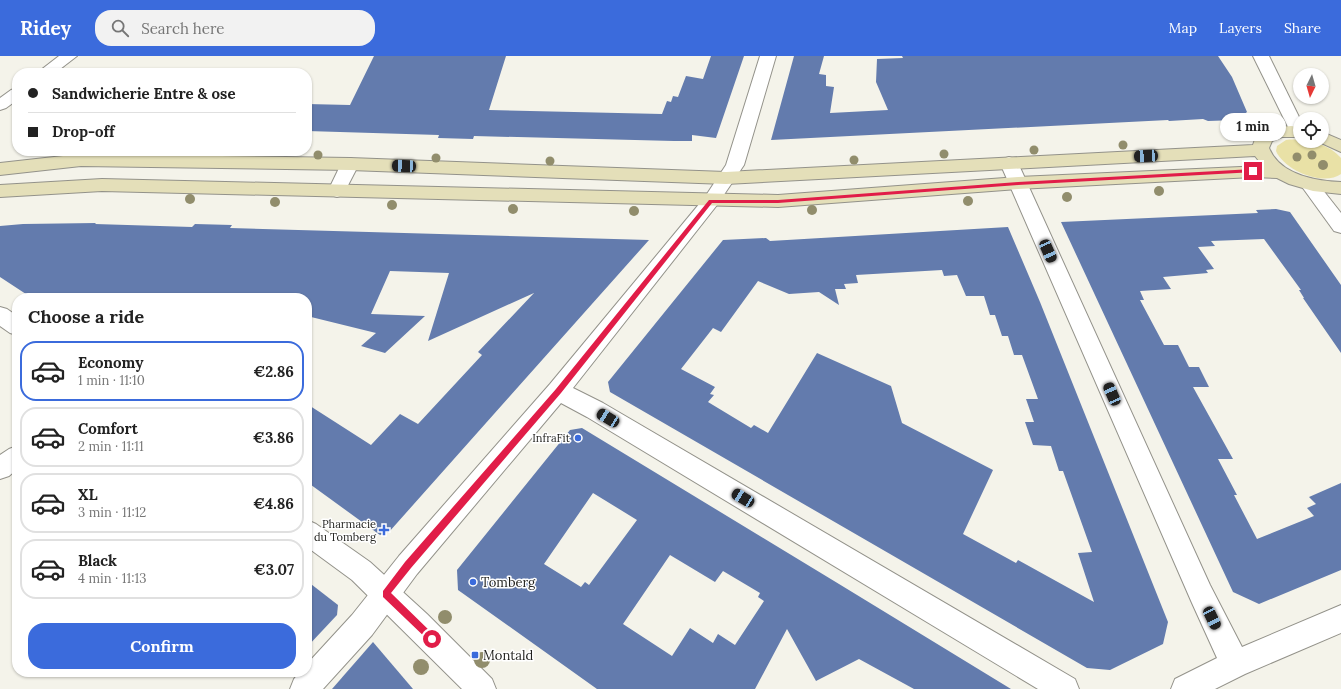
<!DOCTYPE html>
<meta charset="utf-8">
<style>
:root{--surface:#fff;--page:#f2f2f2;--text:#222;--muted:#767676;--line:#e0e0e0;--accent:#3b6bdc}
body{margin:0;font-family:Lora,serif;background:var(--page);color:var(--text);height:100vh;display:flex;flex-direction:column;font-size:15px;white-space:nowrap}
*{box-sizing:border-box;margin:0}
p{font-size:13px;color:var(--muted)}
.icon{flex:none;width:22px;height:22px;fill:none;stroke:currentColor;stroke-width:2;stroke-linecap:round;stroke-linejoin:round}
.map{position:relative;flex:1;overflow:hidden}
.panel{position:absolute;left:12px;top:237px;width:300px;height:384px;display:flex;flex-direction:column;background:var(--surface);border-radius:16px;box-shadow:0 1px 3px #0004}
.panel>*{flex:none}
.hud{position:absolute;left:12px;top:12px;width:300px;height:88px;border-radius:16px;box-shadow:0 1px 3px #0004;display:grid;align-content:center;height:88px;padding:0 16px;background:var(--surface)}
.needle{width:26px;rotate:185deg}
.controls{position:absolute;left:1293px;top:12px;display:grid;gap:8px}
.controls a{display:grid;place-items:center;width:36px;height:36px;border-radius:50%;background:var(--surface);box-shadow:0 1px 3px #0004;font-size:20px}
.end{position:absolute;width:18px;height:18px;margin:-9px;border:5px solid #e11d48;background:#fff;box-shadow:0 0 0 2px #fff}
.from{border-radius:50%}
.bubble{position:absolute;height:28px;border-radius:14px;background:var(--surface);box-shadow:0 1px 3px #0004;font-size:13px;font-weight:700;line-height:28px;text-align:center}
.car{position:absolute;width:12px;height:24px;margin:-12px -6px;border-radius:5px;box-shadow:0 0 3px 1px #0007;background:linear-gradient(#222 24%,#8ab4d8 0 40%,#222 0 76%,#8ab4d8 0 86%,#222 0)}
.hud b{display:flex;align-items:center;gap:14px;height:38px;font-size:15px}
.hud b+b{border-top:1px solid var(--line)}
.hud i{width:10px;height:10px;background:var(--text)}
ul{padding:0;list-style:none}
li{display:flex;align-items:center;gap:12px;height:60px;margin:0 8px 6px;padding:0 8px;border:2px solid var(--line);border-radius:16px}
li div{flex:1}
li b{display:block;font-size:15px}
li em{font-style:normal;font-weight:700}
li.on{border-color:var(--accent)}
li>.icon{width:36px;height:36px;stroke-width:1.5}
h2{padding:0 16px;font-size:18px;line-height:48px}
.primary-button{display:flex;gap:8px;margin-top:auto;padding:8px 16px}
.primary-button a{flex:1;height:46px;border-radius:16px;background:var(--accent);color:#fff;font-size:16px;font-weight:700;line-height:46px;text-align:center}
header{display:flex;align-items:center;gap:24px;box-sizing:border-box;height:56px;padding:0 20px;background:var(--accent);color:#fff}
header strong{font-size:19px}
nav{display:flex;gap:22px;margin-inline-start:auto;font-size:14px}
.search{width:280px;height:36px;background:var(--page);display:flex;align-items:center;gap:10px;box-sizing:border-box;padding:0 14px;border-radius:16px;color:var(--muted);font-size:15px}
.map>svg:first-child{display:block}
.green{fill:#e9e1a6}
.building{fill:#637bad;fill-rule:evenodd}
.lines{fill:none;stroke-linecap:round;stroke-linejoin:round}
.minor-casing{stroke:#93928a;stroke-width:2}
.tertiary-casing{stroke:#93928a;stroke-width:2}
.secondary-casing{stroke:#93928a;stroke-width:2}
.minor{fill:#fff;fill-rule:evenodd}
.tertiary{fill:#fff;fill-rule:evenodd}
.secondary{fill:#e4dfb9;fill-rule:evenodd}
.tree{fill:#918d6c}
.route{fill:#e11d48}
.poi-dot{fill:#3b6bdc;stroke:#fff;stroke-width:1.5}
.labels{text-anchor:middle;dominant-baseline:central;stroke-width:3;stroke-linejoin:round;paint-order:stroke}
.poi-label{font-size:11px;fill:#1f1f1c;stroke:#fff;text-anchor:end}
.near-poi-label{font-size:13px;fill:#1f1f1c;stroke:#fff;text-anchor:start}
</style>
<header>
<strong>Ridey</strong>
<div class="search"><svg class="icon" aria-label="search" viewBox="0 0 24 24"><circle cx="10" cy="10" r="6"/><path d="M15 15l6 6"/></svg>Search here</div>
<nav><a>Map</a><a>Layers</a><a>Share</a></nav>
</header>
<div class="map">
<svg width="1341" height="633" viewBox="0 0 1341 633">
<rect width="100%" height="100%" fill="#f4f3ea"/>
<!-- green -->
<path class="green" d="M1286 84C1304 82 1328 87 1341 102V118C1323 131 1284 114 1276 95L1277 90Z"/>
<!-- building -->
<g class="building">
<path d="M374 0H506L489 54 662 58 667 45 671 46 673 40 678 41 686 20 703 23 711 0H744L716 82 692 79V85H674L474 80 473 83 438 82 439 79 307 75V48L350 49Z"/>
<path d="M794 0H824L819 18 826 19V30L834 31 830 57 888 54 876 26 877 3 903 2 902 0H1218L1232 21 1247 56 1237 64 1208 65 1203 63 1169 65 1168 64 771 84Z"/>
<path d="M1276 153 1290 156 1341 229V297L1303 242H1304L1299 234H1301L1264 183 1211 185 1215 190 1198 191 1214 213 1206 214 1208 217 1163 221 1171 233 1140 235 1144 244H1140L1164 289H1178L1189 311H1199L1209 331H1193L1233 403H1218L1237 439H1234L1257 483 1314 460 1307 452 1316 448 1309 441 1341 427V514L1259 548 1233 536 1061 166 1258 157 1256 154Z"/>
<path d="M96 167 95 168 192 171 195 168 232 169 230 172 649 184 389 476 380 479 307 426V348L371 389 400 358 418 368 482 299 478 296 534 237 428 285 449 217 390 215 371 258 425 260 385 297 361 290 376 277 307 260V242H32L0 221V170L23 168Z"/>
<path d="M1008 171 1040 246 1168 566 1163 588 1110 614 1087 612 610 336 608 326 723 184 766 182 770 185ZM942 214 944 220 957 219 966 240H984L990 259H995L1002 280H1008L1014 299H1022L1038 343H1026L1034 366H1025L1033 389 1051 390 1059 415H1063L1092 496 1078 497 1094 546 1018 504 1016 507 963 478 993 414 902 367 891 330 817 297 768 377 754 369 751 372 708 346 714 339 710 338 715 331 681 313 713 272 721 276 758 225 789 238 819 236 839 249 835 233H846L844 228 858 227 856 219Z"/>
<path d="M582 372 839 528 1011 633H914L859 603 816 625 787 573 755 633H597L458 534 457 514 570 374ZM593 437 637 464 589 529 585 526 581 531 544 508ZM670 499 715 526 723 515 760 537 758 541 764 545 735 589 718 578 713 587 690 572 672 600 623 568Z"/>
<path d="M307 525 338 549 337 559 307 591Z"/>
<path d="M373 586 413 633H332Z"/>
</g>
<g class="lines">
<!-- minor casing -->
<g class="minor-casing">
<g id="minor">
<path d="M59 0H77L55 17H37Z"/>
<path d="M760 0H776L744 109 717 149 573 332 603 347 1075 623 1079 633H1038L587 361 561 347 417 518 372 579 323 633H290L294 623 300 616H307V608L352 559 399 500 550 328 705 141 726 109Z"/>
<path d="M17 32V44L6 52 0 54V42L11 34Z"/>
<path d="M1009 101 1015 103 1018 107 1210 529 1242 591 1341 549V577L1245 618 1215 633H1171L1175 623 1217 602 1192 547 1000 107 1003 103Z"/>
<path d="M350 102 356 104 359 108 343 139 337 141 331 139 328 135 341 108 344 104Z"/>
<path d="M17 390V413L9 420 0 423V399L9 393Z"/>
</g>
</g>
<!-- tertiary casing -->
<g class="tertiary-casing">
<g id="tertiary">
<path d="M1253 0H1269L1300 63V80L1292 79 1290 75Z"/>
<path d="M1309 122 1315 124 1341 157V177L1334 175 1300 128 1303 124Z"/>
<path d="M0 251 7 253 17 260V279L10 277 0 270Z"/>
<path d="M307 464 316 468 370 506 427 558 492 623 496 633H462L352 524 307 491Z"/>
</g>
</g>
<!-- secondary casing -->
<g class="secondary-casing">
<g id="secondary">
<path d="M1291 70 1300 71V81H1282L1272 85 1269 92C1280 119 1316 125 1341 126V138L1313 135 1289 128 1277 122 1253 121 1018 133 778 151 102 135 0 141V129L102 123 778 139 1018 121 1263 110 1255 100 726 128 350 114 81 110 0 119V107L81 98 350 102 726 116 1253 89C1257 73 1277 71 1291 70Z"/>
<path d="M1322 76 1341 84V96L1317 85H1322Z"/>
</g>
</g>
<!-- minor -->
<use href="#minor" class="minor"/>
<!-- tertiary -->
<use href="#tertiary" class="tertiary"/>
<!-- secondary -->
<use href="#secondary" class="secondary"/>
</g>
<!-- trees -->
<g class="tree">
<circle cx="1123" cy="89" r="4.5"/>
<circle cx="1034" cy="94" r="4.5"/>
<circle cx="944" cy="98" r="4.5"/>
<circle cx="318" cy="99" r="4.5"/>
<circle cx="1312" cy="99" r="4.5"/>
<circle cx="1297" cy="101" r="4.5"/>
<circle cx="436" cy="102" r="4.5"/>
<circle cx="854" cy="104" r="4.5"/>
<circle cx="550" cy="105" r="4.5"/>
<circle cx="1323" cy="109" r="5"/>
<circle cx="1159" cy="135" r="5"/>
<circle cx="1067" cy="141" r="5"/>
<circle cx="190" cy="143" r="5"/>
<circle cx="968" cy="145" r="5"/>
<circle cx="275" cy="146" r="5"/>
<circle cx="392" cy="149" r="5"/>
<circle cx="513" cy="153" r="5"/>
<circle cx="812" cy="154" r="5"/>
<circle cx="634" cy="155" r="5"/>
<circle cx="445" cy="561" r="7"/>
<circle cx="482" cy="604" r="8"/>
<circle cx="421" cy="611" r="8"/>
</g>
<!-- route -->
<path class="route" d="M1253 113 1255 115V116L1018 129 778 147H712L561 337 411 512 391 537 435 580 437 583 435 586 432 588 430 586 383 541V535L405 506 556 333 709 144H778L1018 126Z"/>
<!-- markers -->
<g class="poi-dot">
<circle cx="578" cy="382" r="4"/>
<path d="M382 468h4v4h4v4h-4v4h-4v-4h-4v-4h4z"/>
<circle cx="473" cy="526" r="4"/>
<rect x="471" y="595" width="8" height="8" rx="2"/>
</g>
<g class="labels">
<!-- poi labels -->
<g class="poi-label">
<text x="570" y="382">InfraFit</text>
<text x="376" y="468">Pharmacie<tspan x="376" dy="13">du Tomberg</tspan></text>
</g>
<!-- near-poi labels -->
<g class="near-poi-label">
<text x="481" y="526">Tomberg</text>
<text x="483" y="599">Montald</text>
</g>
</g>
</svg>
<div class="controls">
<a><svg class="needle" viewBox="-14 -14 28 28"><path d="M0-13l5 13h-10z" fill="#e53935"/><path d="M0 13l5-13h-10z" fill="#767676"/></svg></a>
<a><svg class="icon" aria-label="locate" viewBox="0 0 24 24"><circle cx="12" cy="12" r="6"/><path d="M12 2v4M12 18v4M2 12h4M18 12h4"/></svg></a>
</div>
<i class="end from" style="left:432px;top:583px"></i>
<i class="end" style="left:1253px;top:115px"></i>
<div class="bubble" style="left:1220px;top:57px;width:66px">1 min</div>
<i class="car" style="left:1146px;top:100px;rotate:267deg"></i>
<i class="car" style="left:404px;top:110px;rotate:272deg"></i>
<i class="car" style="left:1048px;top:195px;rotate:156deg"></i>
<i class="car" style="left:1112px;top:338px;rotate:336deg"></i>
<i class="car" style="left:608px;top:362px;rotate:301deg"></i>
<i class="car" style="left:743px;top:442px;rotate:301deg"></i>
<i class="car" style="left:1212px;top:562px;rotate:154deg"></i>
<div class="hud">
<b><i class="from"></i>Sandwicherie Entre &amp; ose</b>
<b><i></i>Drop-off</b>
</div>
<section class="panel">
<h2>Choose a ride</h2>
<ul>
<li class="on"><svg class="icon" aria-label="car" viewBox="0 0 24 24"><path d="M5 17H2v-5l4-1 3-4h7l3 4 3 1v5h-3M9 17h6M6 11h13"/><circle cx="7" cy="17" r="2"/><circle cx="17" cy="17" r="2"/></svg><div><b>Economy</b><p>1 min · 11:10</p></div><em>€2.86</em></li>
<li><svg class="icon" aria-label="car" viewBox="0 0 24 24"><path d="M5 17H2v-5l4-1 3-4h7l3 4 3 1v5h-3M9 17h6M6 11h13"/><circle cx="7" cy="17" r="2"/><circle cx="17" cy="17" r="2"/></svg><div><b>Comfort</b><p>2 min · 11:11</p></div><em>€3.86</em></li>
<li><svg class="icon" aria-label="car" viewBox="0 0 24 24"><path d="M5 17H2v-5l4-1 3-4h7l3 4 3 1v5h-3M9 17h6M6 11h13"/><circle cx="7" cy="17" r="2"/><circle cx="17" cy="17" r="2"/></svg><div><b>XL</b><p>3 min · 11:12</p></div><em>€4.86</em></li>
<li><svg class="icon" aria-label="car" viewBox="0 0 24 24"><path d="M5 17H2v-5l4-1 3-4h7l3 4 3 1v5h-3M9 17h6M6 11h13"/><circle cx="7" cy="17" r="2"/><circle cx="17" cy="17" r="2"/></svg><div><b>Black</b><p>4 min · 11:13</p></div><em>€3.07</em></li>
</ul>
<div class="primary-button"><a>Confirm</a></div>
</section>
</div>
